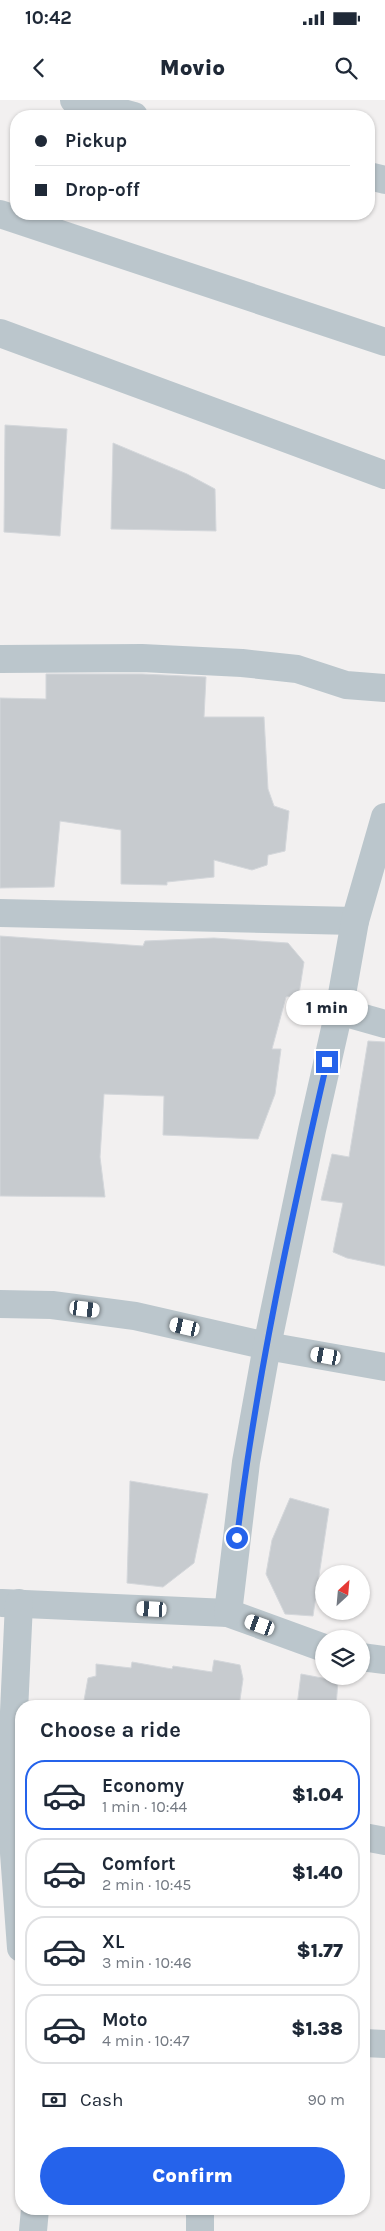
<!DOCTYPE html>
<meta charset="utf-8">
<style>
:root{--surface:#fff;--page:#f2f2f3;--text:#1f2937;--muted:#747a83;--line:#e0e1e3;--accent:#2563eb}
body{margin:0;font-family:Karla,sans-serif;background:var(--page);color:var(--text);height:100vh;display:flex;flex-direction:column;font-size:19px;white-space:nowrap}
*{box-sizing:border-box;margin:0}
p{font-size:16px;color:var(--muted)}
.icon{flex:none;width:28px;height:28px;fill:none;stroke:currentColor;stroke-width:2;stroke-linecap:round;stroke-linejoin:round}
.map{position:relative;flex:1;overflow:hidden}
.sheet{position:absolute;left:15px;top:1600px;width:355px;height:515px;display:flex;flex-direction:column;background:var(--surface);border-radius:20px;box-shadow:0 1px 4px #0004}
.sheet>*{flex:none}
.hud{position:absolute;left:10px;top:10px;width:365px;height:110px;border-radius:20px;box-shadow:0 1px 4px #0004;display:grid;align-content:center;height:110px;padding:0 25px;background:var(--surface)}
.needle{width:32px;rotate:26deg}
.tools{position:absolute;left:315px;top:1465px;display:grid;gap:10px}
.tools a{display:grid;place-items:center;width:55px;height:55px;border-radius:50%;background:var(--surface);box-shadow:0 1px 4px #0004;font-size:25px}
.end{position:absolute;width:22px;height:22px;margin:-11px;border:6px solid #2563eb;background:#fff;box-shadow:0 0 0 2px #fff}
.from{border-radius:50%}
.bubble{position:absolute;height:35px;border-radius:18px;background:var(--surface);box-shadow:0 1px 4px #0004;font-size:16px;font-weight:800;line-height:35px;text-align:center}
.car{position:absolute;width:15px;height:30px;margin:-15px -8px;border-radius:6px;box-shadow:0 0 4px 1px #0007;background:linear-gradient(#fff 24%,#345 0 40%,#fff 0 76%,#345 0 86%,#fff 0)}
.hud b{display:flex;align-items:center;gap:18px;height:48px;font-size:19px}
.hud b+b{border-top:1px solid var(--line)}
.hud i{width:12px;height:12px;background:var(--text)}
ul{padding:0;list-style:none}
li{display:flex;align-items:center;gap:15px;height:70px;margin:0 10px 8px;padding:0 15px;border:2px solid var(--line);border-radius:20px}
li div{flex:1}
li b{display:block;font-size:19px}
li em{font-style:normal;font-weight:800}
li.current{border-color:var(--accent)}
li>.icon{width:45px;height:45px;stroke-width:1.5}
h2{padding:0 25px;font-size:22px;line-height:60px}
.pay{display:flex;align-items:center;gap:12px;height:55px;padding:0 25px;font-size:19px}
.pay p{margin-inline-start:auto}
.button{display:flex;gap:10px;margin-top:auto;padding:10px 25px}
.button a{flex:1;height:58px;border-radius:30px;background:var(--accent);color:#fff;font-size:20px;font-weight:800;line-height:58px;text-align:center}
.status{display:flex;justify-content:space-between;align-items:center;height:35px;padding:0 25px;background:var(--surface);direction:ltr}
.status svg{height:14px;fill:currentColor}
header{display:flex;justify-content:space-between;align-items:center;height:65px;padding:0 25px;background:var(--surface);font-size:22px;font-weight:800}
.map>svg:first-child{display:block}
.building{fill:#c7cbcf;stroke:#d4d7db}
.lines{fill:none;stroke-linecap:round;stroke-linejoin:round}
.minor{stroke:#bbc6cc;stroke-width:28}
.route{stroke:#2563eb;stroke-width:6}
</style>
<div class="status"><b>10:42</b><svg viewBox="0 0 49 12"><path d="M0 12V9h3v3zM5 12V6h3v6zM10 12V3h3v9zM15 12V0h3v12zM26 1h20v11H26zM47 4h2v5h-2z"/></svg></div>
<header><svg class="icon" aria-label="back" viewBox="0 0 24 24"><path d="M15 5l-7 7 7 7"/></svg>Movio<svg class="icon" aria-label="search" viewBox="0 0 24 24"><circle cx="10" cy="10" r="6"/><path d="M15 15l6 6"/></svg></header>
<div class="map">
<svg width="385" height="2131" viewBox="0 0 385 2131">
<rect width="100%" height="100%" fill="#f2f0f0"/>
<!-- building -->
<g class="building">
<path d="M5 325 67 329 60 436 4 432Z"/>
<path d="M113 343 187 374 215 389 216 431 111 429Z"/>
<path d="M46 574H142L206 577 204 617H264L268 689 274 706 289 711 285 751 268 755 267 765 252 770 214 760V777L167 782V785L121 784V730L60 721 54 787 0 788V598L46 599Z"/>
<path d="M0 836 143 846 145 841 214 838 288 843 304 862 299 894 286 897 272 949H281L275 994 258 1039 163 1035 164 996 104 994 100 1057 105 1097 0 1096Z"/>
<path d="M368 941 385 942V1166L347 1158 333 1152 343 1103 321 1100 332 1054 349 1057Z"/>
<path d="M130 1381 208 1394 194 1463 163 1487 127 1483Z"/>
<path d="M290 1398 329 1409 313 1516 285 1514 266 1474 272 1440Z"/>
<path d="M214 1560 240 1565 243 1579 239 1606H83L88 1578 96 1576V1564L131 1568 132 1562 172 1569 173 1566 212 1572Z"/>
<path d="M301 1574 338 1581 336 1606H297Z"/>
</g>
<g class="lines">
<!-- minor -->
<g class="minor">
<path d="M74 0 134 16"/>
<path d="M369 76 385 80"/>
<path d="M0 114 385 242"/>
<path d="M0 233 385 375"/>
<path d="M0 559 142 558 242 563 297 569 346 585 385 588"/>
<path d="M0 813 355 821"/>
<path d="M339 911 385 924"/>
<path d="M0 1204 52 1205 135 1216 267 1246 385 1267"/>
<path d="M2 1503 228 1513 324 1548"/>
<path d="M19 1503 10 1699 21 1848"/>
<path d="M228 1513 246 1362 267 1246 312 1030 339 911 355 821 385 717"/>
<path d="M361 1557 385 1560"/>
<path d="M364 1737 385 1741"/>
<path d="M364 1943 385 1944"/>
<path d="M200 2109V2131"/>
<path d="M33 2131 35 2109"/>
</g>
</g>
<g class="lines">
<!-- route -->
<path class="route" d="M237 1438C256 1278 291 1119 327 962"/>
</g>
</svg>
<div class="tools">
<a><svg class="needle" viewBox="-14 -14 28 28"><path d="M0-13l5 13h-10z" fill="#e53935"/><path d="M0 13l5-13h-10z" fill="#747a83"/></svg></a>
<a><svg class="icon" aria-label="layers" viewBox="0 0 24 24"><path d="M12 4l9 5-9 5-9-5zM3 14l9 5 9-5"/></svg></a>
</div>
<i class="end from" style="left:237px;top:1438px"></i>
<i class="end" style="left:327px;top:962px"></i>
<div class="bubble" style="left:286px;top:890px;width:82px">1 min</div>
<i class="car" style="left:85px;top:1209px;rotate:97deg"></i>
<i class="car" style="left:185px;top:1227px;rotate:283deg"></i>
<i class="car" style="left:326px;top:1256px;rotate:280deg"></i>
<i class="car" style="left:152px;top:1509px;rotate:273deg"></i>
<i class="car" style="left:260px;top:1525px;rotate:290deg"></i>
<div class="hud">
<b><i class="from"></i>Pickup</b>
<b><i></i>Drop-off</b>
</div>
<section class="sheet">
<h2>Choose a ride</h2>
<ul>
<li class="current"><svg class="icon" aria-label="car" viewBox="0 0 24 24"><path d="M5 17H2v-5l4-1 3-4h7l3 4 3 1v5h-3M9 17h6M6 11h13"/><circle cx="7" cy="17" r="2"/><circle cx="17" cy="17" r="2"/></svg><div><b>Economy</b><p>1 min · 10:44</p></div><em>$1.04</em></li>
<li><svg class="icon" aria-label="car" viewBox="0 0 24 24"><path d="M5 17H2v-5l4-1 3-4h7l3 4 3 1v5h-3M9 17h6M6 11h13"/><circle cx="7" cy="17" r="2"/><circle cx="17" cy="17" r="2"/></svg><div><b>Comfort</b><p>2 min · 10:45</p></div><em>$1.40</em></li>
<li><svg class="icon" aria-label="car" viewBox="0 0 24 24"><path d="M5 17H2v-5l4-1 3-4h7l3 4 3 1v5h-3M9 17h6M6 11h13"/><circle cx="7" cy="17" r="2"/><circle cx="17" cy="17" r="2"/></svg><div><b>XL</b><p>3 min · 10:46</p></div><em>$1.77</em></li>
<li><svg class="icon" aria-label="car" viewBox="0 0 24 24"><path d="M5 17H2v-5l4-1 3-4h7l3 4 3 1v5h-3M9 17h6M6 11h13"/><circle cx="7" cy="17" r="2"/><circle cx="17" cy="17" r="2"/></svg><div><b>Moto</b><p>4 min · 10:47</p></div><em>$1.38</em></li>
</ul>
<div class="pay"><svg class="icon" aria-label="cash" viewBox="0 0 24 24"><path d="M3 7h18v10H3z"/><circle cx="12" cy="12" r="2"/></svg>Cash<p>90 m</p></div>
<div class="button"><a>Confirm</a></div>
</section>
</div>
